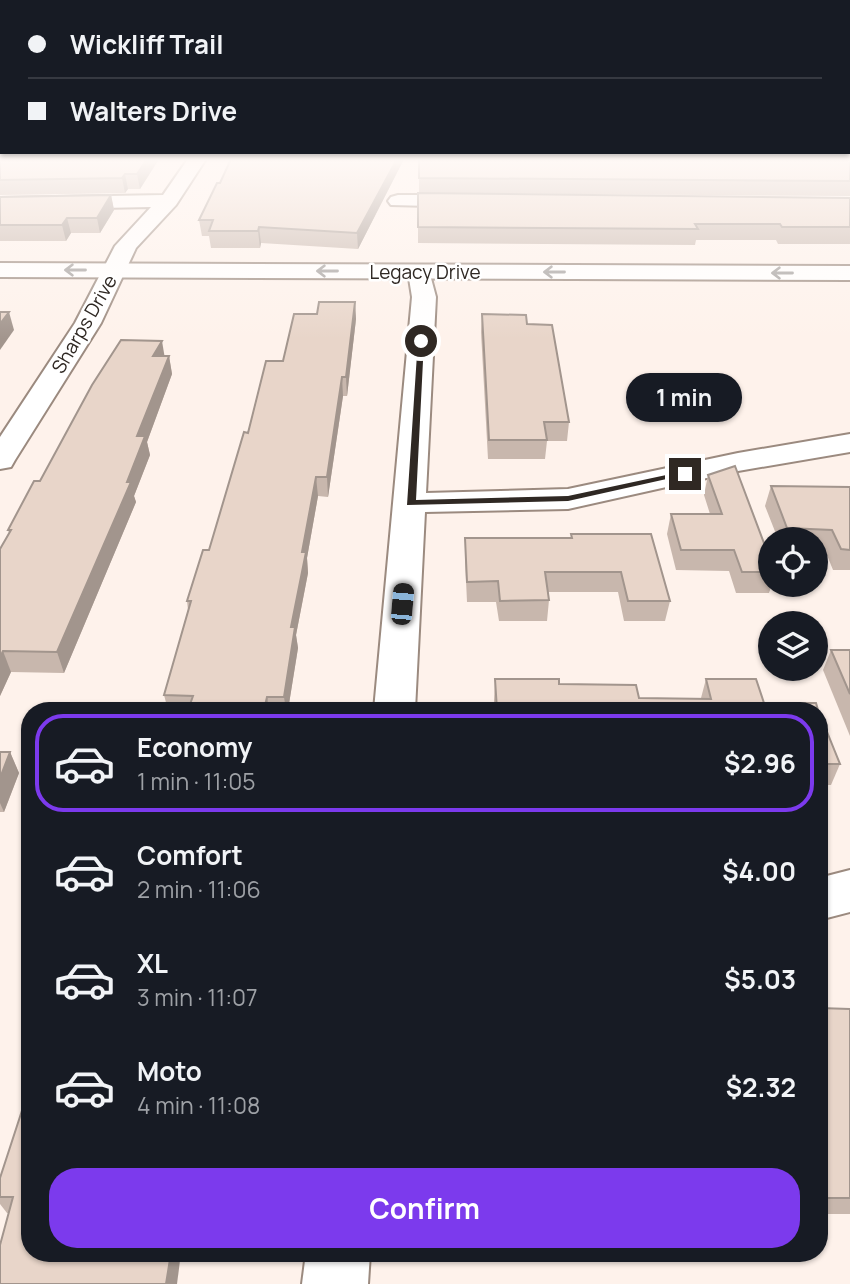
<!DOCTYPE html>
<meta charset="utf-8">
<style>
:root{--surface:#171b24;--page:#242831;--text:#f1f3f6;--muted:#9ea1a6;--line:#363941;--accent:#7c3aed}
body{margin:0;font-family:Manrope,sans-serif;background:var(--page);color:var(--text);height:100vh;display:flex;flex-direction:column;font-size:26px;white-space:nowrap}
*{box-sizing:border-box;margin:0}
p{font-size:23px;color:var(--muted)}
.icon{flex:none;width:38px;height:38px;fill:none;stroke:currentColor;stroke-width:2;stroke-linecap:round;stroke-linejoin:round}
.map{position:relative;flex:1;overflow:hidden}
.side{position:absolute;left:21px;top:702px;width:807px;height:560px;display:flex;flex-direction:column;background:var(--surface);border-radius:28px;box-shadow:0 2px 5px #0004}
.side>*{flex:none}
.top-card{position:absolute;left:0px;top:0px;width:850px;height:154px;box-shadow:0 2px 5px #0004;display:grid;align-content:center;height:154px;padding:0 28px;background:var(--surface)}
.buttons{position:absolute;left:758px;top:527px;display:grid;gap:14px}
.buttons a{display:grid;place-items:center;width:70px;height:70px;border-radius:50%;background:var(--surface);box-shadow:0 2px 5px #0004;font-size:35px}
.end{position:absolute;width:32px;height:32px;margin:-16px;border:9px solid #2f2823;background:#fff;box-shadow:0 0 0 4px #fff}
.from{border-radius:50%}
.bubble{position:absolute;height:49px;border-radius:24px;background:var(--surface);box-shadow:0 2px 5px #0004;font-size:23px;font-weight:700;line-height:49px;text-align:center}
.car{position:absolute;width:21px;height:42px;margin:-21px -10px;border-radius:9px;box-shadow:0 0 5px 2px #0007;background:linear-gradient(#222 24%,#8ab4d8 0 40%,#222 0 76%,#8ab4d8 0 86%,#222 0)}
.top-card b{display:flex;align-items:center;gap:24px;height:66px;font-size:26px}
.top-card b+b{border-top:2px solid var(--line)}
.top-card i{width:18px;height:18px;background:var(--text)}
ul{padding:12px 0 0;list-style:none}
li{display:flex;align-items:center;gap:21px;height:98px;margin:0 14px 10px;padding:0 14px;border:4px solid transparent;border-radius:28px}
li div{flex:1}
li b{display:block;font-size:26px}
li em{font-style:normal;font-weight:700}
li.active{border-color:var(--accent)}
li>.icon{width:63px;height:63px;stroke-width:1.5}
.action{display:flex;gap:14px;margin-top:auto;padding:14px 28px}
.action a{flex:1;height:80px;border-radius:28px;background:var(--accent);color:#fff;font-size:28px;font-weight:700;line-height:80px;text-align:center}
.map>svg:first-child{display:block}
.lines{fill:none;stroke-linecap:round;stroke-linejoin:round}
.street-casing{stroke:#9b8a7f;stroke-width:4}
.secondary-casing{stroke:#9b8a7f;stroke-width:4}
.street{fill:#fff;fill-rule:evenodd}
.secondary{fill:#fff;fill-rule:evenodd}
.wall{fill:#c8b7ad}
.shaded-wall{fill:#a2958d}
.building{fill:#e8d5c9;stroke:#a2958d;stroke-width:2}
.oneway{stroke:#a19e9c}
.route{fill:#2f2823}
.labels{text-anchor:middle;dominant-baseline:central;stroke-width:5;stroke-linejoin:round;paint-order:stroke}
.far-street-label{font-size:19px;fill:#2f2823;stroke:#fff}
</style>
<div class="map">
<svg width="850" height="1284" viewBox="0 0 850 1284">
<rect width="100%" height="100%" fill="#fef2eb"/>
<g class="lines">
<!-- street casing -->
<g class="street-casing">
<g id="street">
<path d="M188 159H206L176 205 136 248 101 323 15 460 11 467 0 469V437L75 323 115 246 151 207 0 210V198L163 195Z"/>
<path d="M398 195H469L476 197 479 201 476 205 469 207 391 205 388 201 391 197Z"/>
<path d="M420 265 428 267 436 297 426 493 568 489 738 453 850 434V452L738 471 568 509 425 512 415 710H374L412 297 408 272 412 267Z"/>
<path d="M850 870V912L819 920V878Z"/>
<path d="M306 1253H370L368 1284H302Z"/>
</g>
</g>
<!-- secondary casing -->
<g class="secondary-casing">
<path id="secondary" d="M0 263 850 266V280L0 277Z"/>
</g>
<!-- street -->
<use href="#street" class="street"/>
<!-- secondary -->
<use href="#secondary" class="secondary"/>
</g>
<!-- wall -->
<g class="wall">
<path d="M0 159H159L140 189H128L125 193 0 195Z"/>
<path d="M404 159 358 249 261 243 260 248H211L209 236H202L199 220Z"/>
<path d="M419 159H850V196L419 193Z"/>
<path d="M418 193 850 198V244H778L776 240H696L695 245 418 243Z"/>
<path d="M111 195 114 210 100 233H71L66 241H0V197Z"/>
<path d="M355 302 356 319 347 396H343L328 497 318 496 307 558 308 573 296 635 298 648 288 710H168L164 695 188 610 187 601 209 550 248 433 283 361 317 314Z"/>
<path d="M482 314 527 324 569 422 567 441H547L545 459H488L481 332Z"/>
<path d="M165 356H169L172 374 147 442 150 455 134 496 136 502 64 673 11 672 0 696V549L9 533 8 530 40 481Z"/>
<path d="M708 475 770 559V584H772L769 593H736L729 571 676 570 667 534 671 514H710L704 495Z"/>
<path d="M771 486 850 487V570H833L825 550 816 549V539H778L765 506Z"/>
<path d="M571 534 670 601 665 621H624L618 592H548L549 600 547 621H499L496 602H467L465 558V538H571Z"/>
<path d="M831 650H850V736L823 670Z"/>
<path d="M495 679 559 684 639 698H701L706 679 764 703 818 710H494V700Z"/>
<path d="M819 712 840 764 831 785H819Z"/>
<path d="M0 752H10L19 773 4 812H0Z"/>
<path d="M819 1008 850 1009V1214H819Z"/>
<path d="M30 1086V1253L9 1213H7L0 1204V1178Z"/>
<path d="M526 1253H590L589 1254Z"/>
</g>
<!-- shaded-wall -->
<g class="shaded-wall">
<path d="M147 159H159L140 189 137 174Z"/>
<path d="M397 159H404L358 249 357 233Z"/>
<path d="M125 174 128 189 125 193 122 178Z"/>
<path d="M111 195 114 210 100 233 97 218Z"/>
<path d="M67 218 71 233 66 241 62 225Z"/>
<path d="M259 227 261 243 260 248 258 231Z"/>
<path d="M355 302 356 319 347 396 346 377Z"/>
<path d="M9 312 14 330 0 350V324Z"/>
<path d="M162 341 165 359 153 356Z"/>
<path d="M169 356 172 374 147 442 150 455 134 496 136 502 64 673 57 652 127 482 137 436Z"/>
<path d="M342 377 343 396 328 497 327 477Z"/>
<path d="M316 477 318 496 307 558 308 573 296 635 298 648 288 710H286L284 697 291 627 302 552Z"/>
<path d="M3 651 11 672 0 696V657Z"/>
<path d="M267 697 269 710H264Z"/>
<path d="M10 752 19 773 4 812 0 803V778Z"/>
<path d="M171 1253H181L177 1284H166Z"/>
</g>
<!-- building -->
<g class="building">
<path d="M0 159H147L137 174H125L122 178 0 180Z"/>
<path d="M231 159H397L357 233 259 227 258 231H209L213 220H199L217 183H220Z"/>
<path d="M419 159H850V181L419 178Z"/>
<path d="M418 193 850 198V227H782L780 224H695L698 229 418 227Z"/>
<path d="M111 195 97 218H67L62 225H0V197Z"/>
<path d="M319 302H355L346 377H342L327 477H316L302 552H306L291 627H295L284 697H267L264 710H188L193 696 164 695 191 601H187L203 550H209L244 432 248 433 266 361H283L294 314H317Z"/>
<path d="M0 312H9L0 324Z"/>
<path d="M482 314 526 315 527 324 552 325 569 422H544L547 440H489Z"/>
<path d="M121 340 162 341 153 356H169L137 436H145L127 482H131L57 652 3 651 0 657V549L11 530H8L34 481H40L92 385Z"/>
<path d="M735 466 770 559V572H742L734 550H681L671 514H722L708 475Z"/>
<path d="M771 486 850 487V550L841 549 832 530 787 528Z"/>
<path d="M571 534H651L670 601H628L621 572H545L549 600 500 601 498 581 467 582 465 538H572Z"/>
<path d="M831 650H850V694Z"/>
<path d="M495 679H559V684L636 685 639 698 711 699 706 679H756L764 703H816L818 710H497Z"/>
<path d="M819 712 840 764H819Z"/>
<path d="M0 752H10L0 778Z"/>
<path d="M819 1008 850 1009V1198H819Z"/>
<path d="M30 1086V1253H171L166 1284H0V1245L13 1197H0V1178Z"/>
</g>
<!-- one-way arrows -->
<defs><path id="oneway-shaft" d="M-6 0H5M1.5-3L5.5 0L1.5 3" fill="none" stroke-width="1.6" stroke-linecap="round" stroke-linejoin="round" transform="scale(1.75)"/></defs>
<g class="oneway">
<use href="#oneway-shaft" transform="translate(75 270) rotate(-180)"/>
<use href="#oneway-shaft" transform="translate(327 271) rotate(-180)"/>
<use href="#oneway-shaft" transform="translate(554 272) rotate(-180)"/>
<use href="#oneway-shaft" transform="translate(782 273) rotate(-180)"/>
</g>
<!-- sky -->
<linearGradient id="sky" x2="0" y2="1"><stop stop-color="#99a2b2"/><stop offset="0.47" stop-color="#fff9f6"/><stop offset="1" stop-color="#fff9f6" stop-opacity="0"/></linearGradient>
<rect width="850" height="339" fill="url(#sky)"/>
<!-- route -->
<path class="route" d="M418 339 424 341 416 500 568 496 685 471 689 474 568 501 407 505Z"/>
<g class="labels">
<!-- far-street labels -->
<g class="far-street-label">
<text x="425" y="272">Legacy Drive</text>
<text transform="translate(84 324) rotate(-60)">Sharps Drive</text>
</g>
</g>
</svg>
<div class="buttons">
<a><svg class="icon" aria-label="locate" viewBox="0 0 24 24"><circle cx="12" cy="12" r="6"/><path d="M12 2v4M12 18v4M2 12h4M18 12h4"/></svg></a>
<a><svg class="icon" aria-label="layers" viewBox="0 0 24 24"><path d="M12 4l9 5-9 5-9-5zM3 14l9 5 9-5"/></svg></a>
</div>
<i class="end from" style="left:421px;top:341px"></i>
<i class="end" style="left:685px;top:474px"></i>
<div class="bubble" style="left:626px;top:373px;width:116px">1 min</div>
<i class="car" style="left:402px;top:604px;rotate:5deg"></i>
<div class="top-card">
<b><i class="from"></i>Wickliff Trail</b>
<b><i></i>Walters Drive</b>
</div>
<section class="side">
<ul>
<li class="active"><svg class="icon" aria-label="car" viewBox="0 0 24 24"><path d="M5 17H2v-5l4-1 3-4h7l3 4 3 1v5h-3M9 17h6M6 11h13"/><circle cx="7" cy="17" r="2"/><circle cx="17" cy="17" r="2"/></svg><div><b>Economy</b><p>1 min · 11:05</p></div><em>$2.96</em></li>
<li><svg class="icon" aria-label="car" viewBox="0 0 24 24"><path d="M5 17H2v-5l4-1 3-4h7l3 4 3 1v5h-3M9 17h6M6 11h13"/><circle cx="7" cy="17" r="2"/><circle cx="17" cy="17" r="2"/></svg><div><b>Comfort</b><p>2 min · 11:06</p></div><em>$4.00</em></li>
<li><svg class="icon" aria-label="car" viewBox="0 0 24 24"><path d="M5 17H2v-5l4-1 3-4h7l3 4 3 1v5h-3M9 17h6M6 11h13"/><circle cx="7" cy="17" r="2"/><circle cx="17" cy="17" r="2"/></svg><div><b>XL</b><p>3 min · 11:07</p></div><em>$5.03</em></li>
<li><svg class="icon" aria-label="car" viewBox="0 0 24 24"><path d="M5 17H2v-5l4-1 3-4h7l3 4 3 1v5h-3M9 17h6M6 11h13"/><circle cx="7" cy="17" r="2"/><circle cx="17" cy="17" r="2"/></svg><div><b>Moto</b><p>4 min · 11:08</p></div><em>$2.32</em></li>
</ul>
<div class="action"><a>Confirm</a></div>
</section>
</div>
